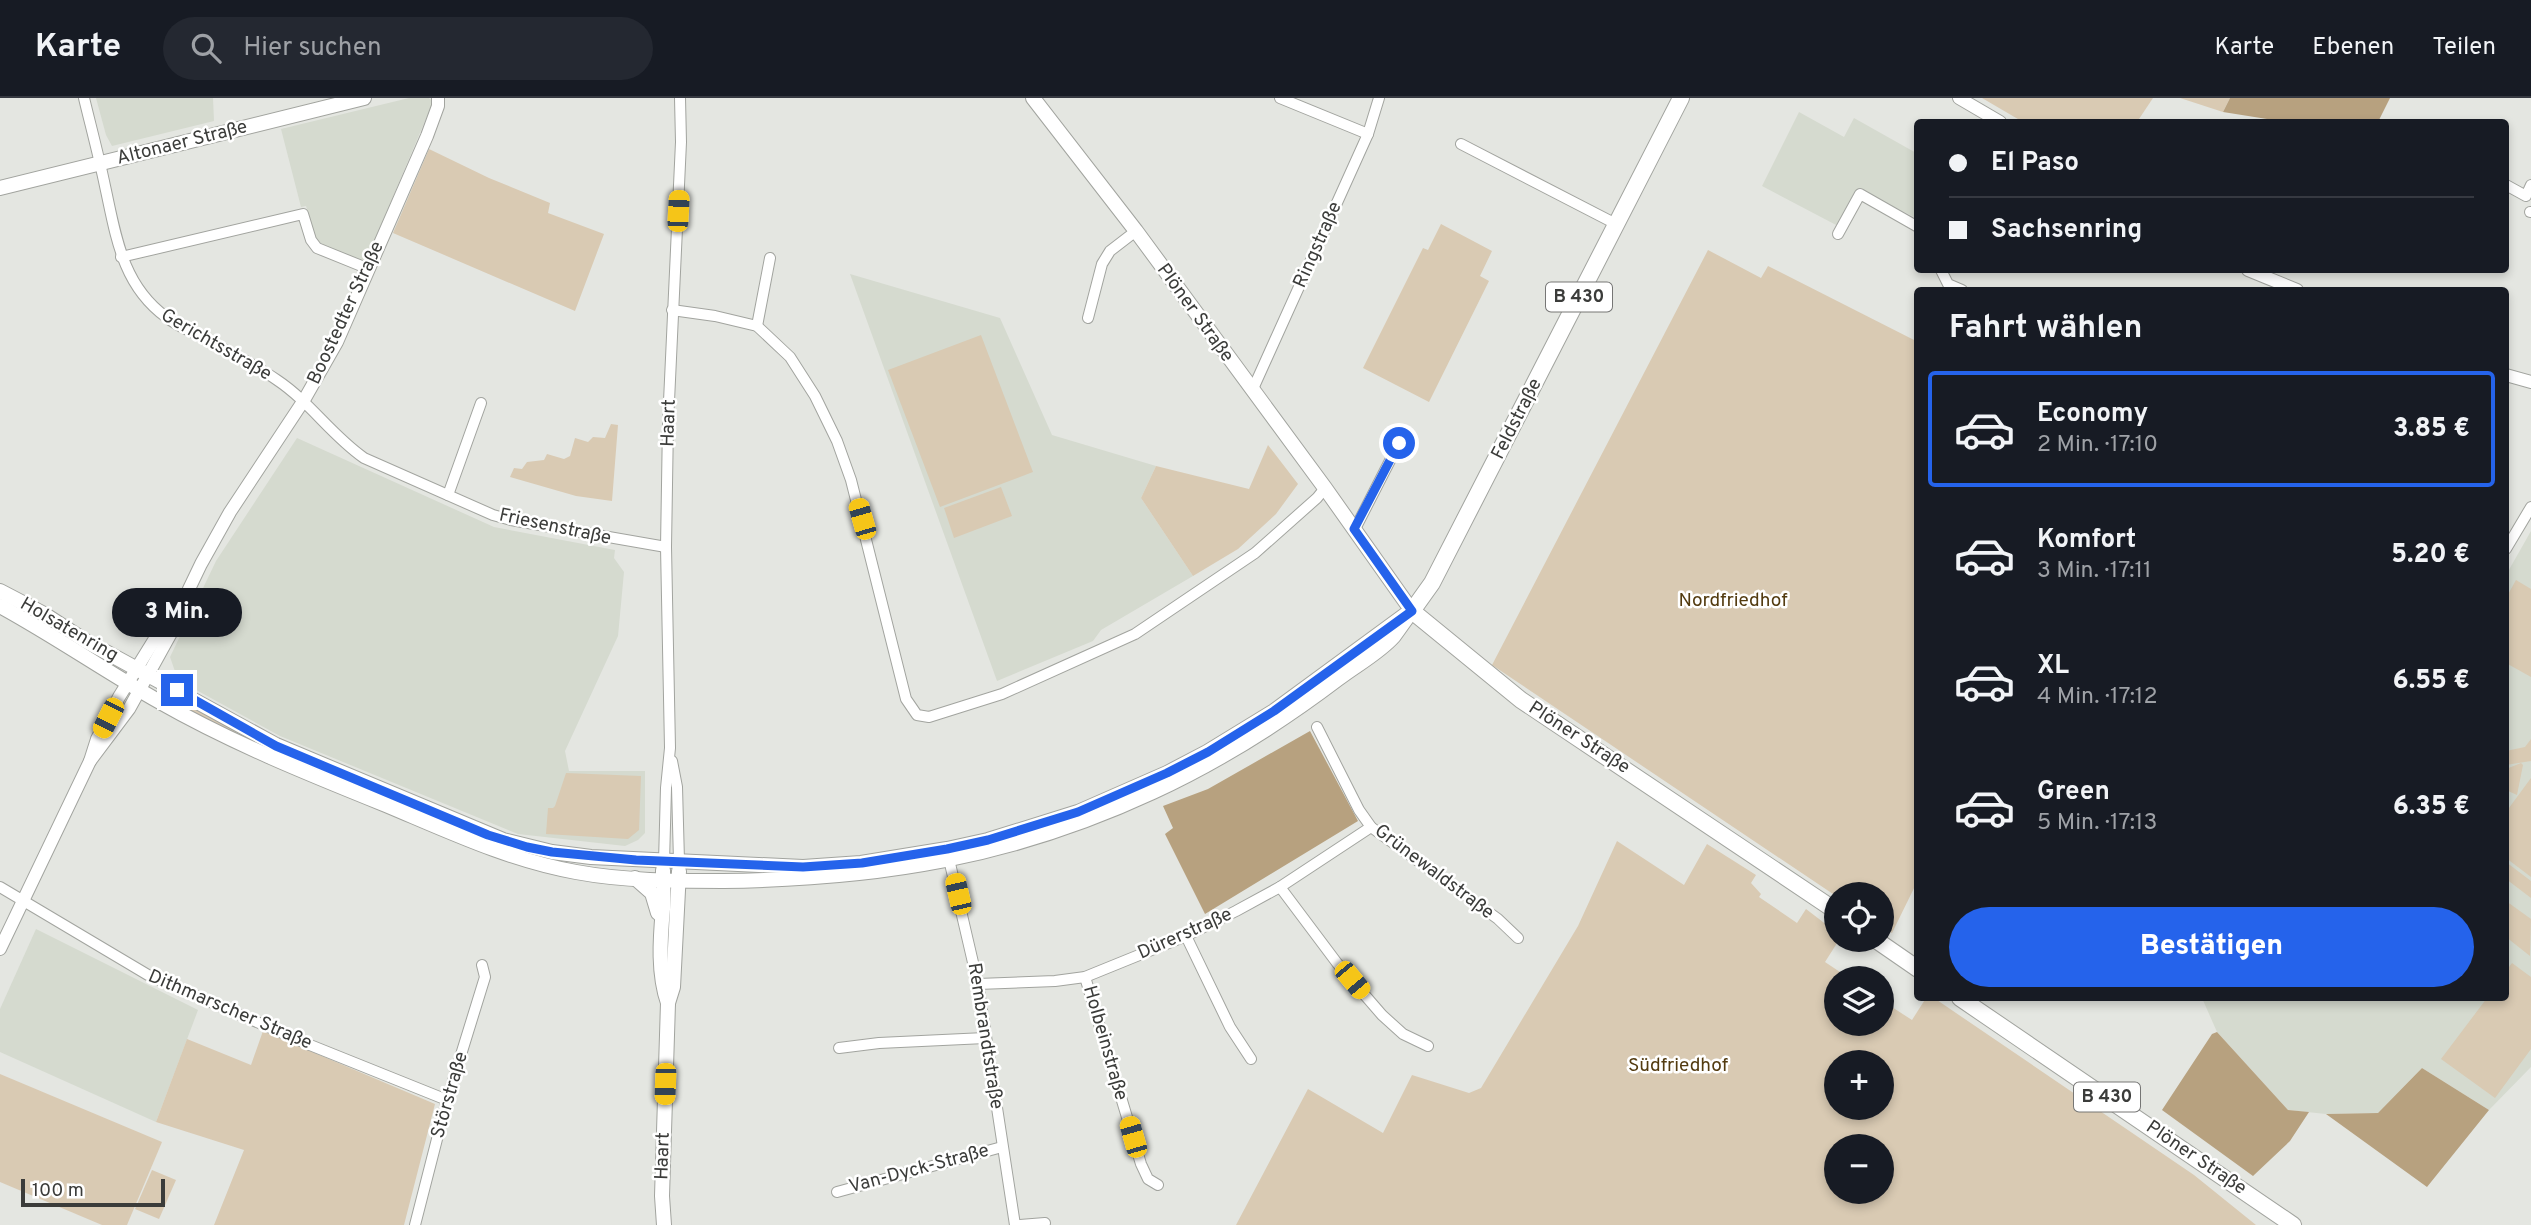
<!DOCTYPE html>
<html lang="de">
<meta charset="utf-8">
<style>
:root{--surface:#171b24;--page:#242831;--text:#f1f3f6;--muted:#9ea1a6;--line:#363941;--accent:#2563eb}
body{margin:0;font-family:Overpass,sans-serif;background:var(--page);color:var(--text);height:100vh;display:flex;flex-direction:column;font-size:26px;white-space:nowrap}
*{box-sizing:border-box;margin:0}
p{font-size:23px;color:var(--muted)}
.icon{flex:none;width:38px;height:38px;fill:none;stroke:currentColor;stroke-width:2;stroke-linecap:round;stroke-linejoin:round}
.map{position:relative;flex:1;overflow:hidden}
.details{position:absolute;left:1914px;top:189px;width:595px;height:714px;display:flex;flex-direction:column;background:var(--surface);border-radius:7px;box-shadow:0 4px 10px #0003}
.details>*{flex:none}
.hud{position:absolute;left:1914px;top:21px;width:595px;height:154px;border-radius:7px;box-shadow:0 4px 10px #0003;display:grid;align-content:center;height:154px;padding:0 35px;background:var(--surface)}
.controls{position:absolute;left:1824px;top:784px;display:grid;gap:14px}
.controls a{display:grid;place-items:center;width:70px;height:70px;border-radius:50%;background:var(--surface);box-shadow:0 4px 10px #0003;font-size:35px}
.scale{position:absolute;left:21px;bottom:18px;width:144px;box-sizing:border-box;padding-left:7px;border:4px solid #3b3c3a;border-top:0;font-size:19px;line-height:24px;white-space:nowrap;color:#3b3c3a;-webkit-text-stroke:5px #fff;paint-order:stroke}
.end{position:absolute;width:32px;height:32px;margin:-16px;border:9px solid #2563eb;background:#fff;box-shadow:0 0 0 4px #fff}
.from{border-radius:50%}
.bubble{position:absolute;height:49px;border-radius:24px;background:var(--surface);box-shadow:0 4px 10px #0003;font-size:23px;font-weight:800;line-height:49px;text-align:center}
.car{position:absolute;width:21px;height:42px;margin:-21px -10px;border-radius:9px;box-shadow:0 0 5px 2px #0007;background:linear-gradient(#f5c518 24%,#345 0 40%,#f5c518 0 76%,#345 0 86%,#f5c518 0)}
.hud b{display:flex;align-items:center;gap:24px;height:66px;font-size:26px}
.hud b+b{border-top:2px solid var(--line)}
.hud i{width:18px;height:18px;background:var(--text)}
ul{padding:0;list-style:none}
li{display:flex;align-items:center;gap:21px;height:116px;margin:0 14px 10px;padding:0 21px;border:4px solid transparent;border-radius:7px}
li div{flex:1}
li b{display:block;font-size:26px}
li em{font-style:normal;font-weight:800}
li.on{border-color:var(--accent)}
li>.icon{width:63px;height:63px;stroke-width:1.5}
h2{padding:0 35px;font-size:32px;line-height:84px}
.primary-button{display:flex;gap:14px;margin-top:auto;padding:14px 35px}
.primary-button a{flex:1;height:80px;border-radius:42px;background:var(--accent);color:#fff;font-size:28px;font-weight:800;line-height:80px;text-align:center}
header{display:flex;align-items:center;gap:42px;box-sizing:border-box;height:98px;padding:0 35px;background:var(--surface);border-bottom:2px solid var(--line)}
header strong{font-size:33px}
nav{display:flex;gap:38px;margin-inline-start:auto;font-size:24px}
.search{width:490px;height:63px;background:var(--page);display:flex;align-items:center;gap:18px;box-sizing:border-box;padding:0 24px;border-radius:38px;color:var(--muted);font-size:26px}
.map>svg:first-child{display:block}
.built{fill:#d5dacf}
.green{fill:#d9cab3;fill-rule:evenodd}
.forest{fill:#b7a17f}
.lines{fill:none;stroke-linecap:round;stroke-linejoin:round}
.minor-casing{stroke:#a2a49f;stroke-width:12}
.tertiary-casing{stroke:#a2a49f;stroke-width:14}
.secondary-casing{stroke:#a2a49f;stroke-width:16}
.primary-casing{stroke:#a2a49f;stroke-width:18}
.minor{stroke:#fff;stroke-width:10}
.tertiary{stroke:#fff;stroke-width:12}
.secondary{stroke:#fff;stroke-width:14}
.primary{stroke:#fff;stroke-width:16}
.route{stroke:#2563eb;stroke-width:9}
.labels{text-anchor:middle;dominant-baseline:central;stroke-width:5;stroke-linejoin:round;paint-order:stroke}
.shield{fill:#fff;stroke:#767675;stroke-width:2}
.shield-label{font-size:18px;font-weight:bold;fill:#3b3c3a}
.street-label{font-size:19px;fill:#3b3c3a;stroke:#fff}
.park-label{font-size:19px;fill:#533b10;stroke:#fff}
</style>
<header>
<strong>Karte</strong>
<div class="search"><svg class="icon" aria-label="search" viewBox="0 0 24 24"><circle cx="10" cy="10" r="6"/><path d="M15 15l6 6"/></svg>Hier suchen</div>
<nav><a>Karte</a><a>Ebenen</a><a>Teilen</a></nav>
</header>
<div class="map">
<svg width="2531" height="1127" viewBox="0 0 2531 1127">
<rect width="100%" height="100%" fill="#e4e6e1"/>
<!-- built -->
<g class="built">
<path d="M96 0H213L214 23 112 48 106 37Z"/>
<path d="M409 0H429L433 4 365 165 321 147 316 140 306 108 301 109 281 31Z"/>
<path d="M1799 14 1844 39 1854 20 1918 56V121L1858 91 1838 128 1762 88Z"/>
<path d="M850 176 1000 220 1052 337 1156 368 1141 400 1193 478 1101 532 1093 543 997 583Z"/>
<path d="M297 340 494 429 615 452 614 460 624 474 618 538 565 653 569 673H645V735L638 742 625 748 518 736 280 638 178 582 170 559 216 463Z"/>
<path d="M2531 433V969L2489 1012 2422 970 2378 1015 2326 1016 2288 1012 2217 934 2202 900H2506V477Z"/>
<path d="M36 831 198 912 156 1024 0 954V911Z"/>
</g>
<!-- green -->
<g class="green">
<path d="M1982 0H2153L2137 24H2023Z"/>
<path d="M2180 0H2230L2223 14Z"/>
<path d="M429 51 489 80 550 105 548 115 604 136 575 213 393 135Z"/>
<path d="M1441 126 1492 153 1480 178 1489 183 1429 304 1363 270 1423 150 1428 152Z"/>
<path d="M1708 152 1761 180 1768 168 1918 244V782L1892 835 1881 828V796L1836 798 1492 567Z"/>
<path d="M981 237 1033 374 940 409 888 272Z"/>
<path d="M611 326 618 327 612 403 576 398 510 379 514 370 522 371 527 364 544 362 547 356 564 361 570 358 575 340 588 344 593 339 605 340Z"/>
<path d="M1268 347 1298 386 1276 416 1238 451 1193 478 1141 400 1156 368 1249 391Z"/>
<path d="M1001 389 1012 418 954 440 944 410Z"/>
<path d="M2516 482 2531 491V579L2506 565V500Z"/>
<path d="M172 600 269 649 370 693 251 643 170 603Z"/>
<path d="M2531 641V663L2506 667V653L2525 649Z"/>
<path d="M2521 665 2523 667 2517 697 2506 692V671Z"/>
<path d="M566 675 641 678 639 732 628 741 546 736 548 710H553L555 708Z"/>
<path d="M2531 680V779L2506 760V714Z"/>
<path d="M1617 743 1684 787 1707 746 1756 777 1751 785 1761 796 1759 799 1797 825 1806 811 1836 834V842H1839L1825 864 1849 880H1836V926H1881V902L1912 922 1926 900H1934L2194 1077 2256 1127H1236L1308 991 1383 1035 1412 977 1469 995 1481 990 1578 828ZM1836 964H1881V1010H1836ZM1836 1048H1881V1094H1836Z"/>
<path d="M2506 764 2531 783V800L2506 781Z"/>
<path d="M2506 803 2531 821 2530 858 2506 839Z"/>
<path d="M2512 865 2531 879V951L2495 1000 2441 961 2487 900H2506V873Z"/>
<path d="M263 933 435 1006 404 1127H214L244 1052 156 1024 187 941 251 967Z"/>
<path d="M0 976 162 1044 127 1127H102L0 1084Z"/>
<path d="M152 1072 176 1082 159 1121 135 1111Z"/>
</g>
<!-- forest -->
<g class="forest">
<path d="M2230 0H2390L2378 24H2272L2267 21 2223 14Z"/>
<path d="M1310 633 1358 723 1205 816 1165 736 1173 730 1163 708 1208 691Z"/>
<path d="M2217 934 2288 1012 2309 1014 2290 1043 2253 1078 2162 1012 2212 936Z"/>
<path d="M2422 970 2489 1012 2427 1089 2326 1016 2378 1015Z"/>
</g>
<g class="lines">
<!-- minor casing -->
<g class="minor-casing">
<g id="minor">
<path d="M84 0C91 29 99 59 105 88 116 138 122 187 166 219 177 228 191 233 203 240 228 253 254 266 277 282 310 304 331 337 364 360L493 417 511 422 666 449"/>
<path d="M1280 0 1368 36"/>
<path d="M1461 46 1616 126"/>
<path d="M2506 87 2526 98 2531 87"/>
<path d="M2530 114H2531"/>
<path d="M1838 136 1860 96 1918 129"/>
<path d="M121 159 303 116 311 142 317 150 369 171"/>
<path d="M1941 172 1948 186 1962 192"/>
<path d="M672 212 715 218 757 228 790 259 815 298 837 343 851 382 906 601 917 617 929 619 1002 596 1135 536 1255 455 1317 400 1325 390"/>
<path d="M1088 220 1102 166 1110 153 1136 133"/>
<path d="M757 228 770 160"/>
<path d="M1252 293 1368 36 1379 0"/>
<path d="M448 397 481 305"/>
<path d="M1355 431 1399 345"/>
<path d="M2506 451 2531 409"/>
<path d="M1317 629 1359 712 1371 729 1498 821 1518 840"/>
<path d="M672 663 677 689 679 763"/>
<path d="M948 757 978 886 1015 1127"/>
<path d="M664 764 666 690 670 650 666 449 668 325 681 44 680 0"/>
<path d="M0 789 148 877 310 947 447 1002"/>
<path d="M1280 789 1337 865 1382 917 1403 936 1428 948"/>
<path d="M1186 838 1230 929 1251 961"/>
<path d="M1085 879 1141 1066 1148 1081 1158 1087"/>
<path d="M978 886 1055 883 1085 879 1186 838 1236 813 1280 789 1371 729"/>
<path d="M839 950 879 945 985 940"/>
<path d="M837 1094 1002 1049"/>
<path d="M415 1127 447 1002 485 879 482 867"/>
<path d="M1020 1127 1045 1125"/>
</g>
</g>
<!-- tertiary casing -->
<g class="tertiary-casing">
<g id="tertiary">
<path d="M1959 0 2000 24"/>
<path d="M2248 172 2297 192"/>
<path d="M2506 277 2531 284"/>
<path d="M90 663 129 611 182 515 189 491 201 466 230 414 304 302 337 244 427 38 438 8V0"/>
<path d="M0 851 90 663 97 641 119 599 174 510 185 497"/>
</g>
</g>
<!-- secondary casing -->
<g class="secondary-casing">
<g id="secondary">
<path d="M1033 0 1136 133 1325 390 1412 513"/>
<path d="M0 90 364 0"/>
<path d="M0 493 44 516 84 542 276 647 503 742 552 754 591 759 803 769 861 765 947 751 988 742 1078 714 1167 675 1207 654 1274 613 1405 517"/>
<path d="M0 508C55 538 105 573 160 604 232 645 309 676 386 707 448 733 509 762 576 774 624 783 675 783 723 783 879 781 1011 760 1153 694 1220 663 1280 625 1338 581 1356 567 1379 555 1394 538 1400 530 1406 521 1412 513"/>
<path d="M663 772C663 785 664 798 663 811 660 842 658 876 668 905"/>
<path d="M635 780 652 795 658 815"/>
<path d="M664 1127 662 1098 668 905 673 889 679 773"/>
</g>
</g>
<!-- primary casing -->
<g class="primary-casing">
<g id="primary">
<path d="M1681 0 1432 485 1412 513 1521 602 1836 813"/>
<path d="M1876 842 1918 871"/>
<path d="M1960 900 2293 1127"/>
</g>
</g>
<!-- minor -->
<use href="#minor" class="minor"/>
<!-- tertiary -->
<use href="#tertiary" class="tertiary"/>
<!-- secondary -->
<use href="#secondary" class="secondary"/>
<!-- primary -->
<use href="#primary" class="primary"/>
</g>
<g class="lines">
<!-- route -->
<path class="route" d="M177 592 276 648 488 737 527 749 552 754 636 762 803 769 862 765 947 751 988 742 1078 714 1167 675 1208 654 1274 613 1412 513 1354 431 1399 345"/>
</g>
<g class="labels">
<!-- shield labels -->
<g class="shield">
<rect x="1546" y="184.5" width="66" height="29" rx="5"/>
<rect x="2074" y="984.5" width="66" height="29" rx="5"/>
</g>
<g class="shield-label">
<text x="1579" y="199">B 430</text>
<text x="2107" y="999">B 430</text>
</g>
<!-- street labels -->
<g class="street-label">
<text transform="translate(182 45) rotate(-14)">Altonaer Straße</text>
<text transform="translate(1318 147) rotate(-66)">Ringstraße</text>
<text transform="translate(346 215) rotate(-65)">Boostedter Straße</text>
<text transform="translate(1195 215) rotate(54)">Plöner Straße</text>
<text transform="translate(216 247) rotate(30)">Gerichtsstraße</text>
<text transform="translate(1517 321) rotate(-63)">Feldstraße</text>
<text transform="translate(669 325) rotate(-88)">Haart</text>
<text transform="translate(555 429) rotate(12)">Friesenstraße</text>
<text transform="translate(69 532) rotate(30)">Holsatenring</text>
<text transform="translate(1579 640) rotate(33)">Plöner Straße</text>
<text transform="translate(1434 774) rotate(37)">Grünewaldstraße</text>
<text transform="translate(1185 836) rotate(-24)">Dürerstraße</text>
<text transform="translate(230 912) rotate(23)">Dithmarscher Straße</text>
<text transform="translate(985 938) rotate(81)">Rembrandtstraße</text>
<text transform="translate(1105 945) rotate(74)">Holbeinstraße</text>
<text transform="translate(450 997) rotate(-74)">Störstraße</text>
<text transform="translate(663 1058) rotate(-88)">Haart</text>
<text transform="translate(2196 1060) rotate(34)">Plöner Straße</text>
<text transform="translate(919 1071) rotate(-15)">Van-Dyck-Straße</text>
</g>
<!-- park labels -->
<g class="park-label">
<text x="1733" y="503">Nordfriedhof</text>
<text x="1678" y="968">Südfriedhof</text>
</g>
</g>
</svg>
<div class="controls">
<a><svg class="icon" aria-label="locate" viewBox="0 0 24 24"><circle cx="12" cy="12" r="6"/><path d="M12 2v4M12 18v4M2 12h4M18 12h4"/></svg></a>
<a><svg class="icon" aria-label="layers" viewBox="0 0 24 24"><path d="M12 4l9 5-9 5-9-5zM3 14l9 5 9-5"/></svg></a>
<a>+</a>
<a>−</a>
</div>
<div class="scale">100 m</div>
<i class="end from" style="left:1399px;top:345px"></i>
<i class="end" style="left:177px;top:592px"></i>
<div class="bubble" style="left:112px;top:490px;width:130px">3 Min.</div>
<i class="car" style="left:678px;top:113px;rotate:3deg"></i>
<i class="car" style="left:862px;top:421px;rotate:344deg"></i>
<i class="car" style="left:108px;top:620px;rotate:207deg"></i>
<i class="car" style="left:958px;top:796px;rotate:347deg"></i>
<i class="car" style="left:1352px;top:882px;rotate:140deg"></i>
<i class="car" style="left:665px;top:986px;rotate:182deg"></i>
<i class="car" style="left:1133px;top:1039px;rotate:344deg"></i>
<div class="hud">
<b><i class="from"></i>El Paso</b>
<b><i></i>Sachsenring</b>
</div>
<section class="details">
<h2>Fahrt wählen</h2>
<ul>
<li class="on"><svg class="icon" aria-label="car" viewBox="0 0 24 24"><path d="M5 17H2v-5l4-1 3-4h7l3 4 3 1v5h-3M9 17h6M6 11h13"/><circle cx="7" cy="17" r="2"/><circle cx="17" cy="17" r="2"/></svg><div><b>Economy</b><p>2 Min. · 17:10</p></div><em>3.85 €</em></li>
<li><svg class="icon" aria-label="car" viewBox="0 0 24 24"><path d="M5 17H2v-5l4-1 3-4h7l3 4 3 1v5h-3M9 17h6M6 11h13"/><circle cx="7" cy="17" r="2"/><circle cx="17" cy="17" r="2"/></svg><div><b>Komfort</b><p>3 Min. · 17:11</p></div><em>5.20 €</em></li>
<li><svg class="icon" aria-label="car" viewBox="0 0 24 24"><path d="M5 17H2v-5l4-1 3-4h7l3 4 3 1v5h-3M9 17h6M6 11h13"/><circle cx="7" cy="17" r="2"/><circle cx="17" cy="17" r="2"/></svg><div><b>XL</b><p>4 Min. · 17:12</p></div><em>6.55 €</em></li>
<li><svg class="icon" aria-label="car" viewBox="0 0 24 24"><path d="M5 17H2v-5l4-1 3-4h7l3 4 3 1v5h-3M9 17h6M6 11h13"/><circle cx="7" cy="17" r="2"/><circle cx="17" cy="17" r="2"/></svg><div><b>Green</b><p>5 Min. · 17:13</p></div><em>6.35 €</em></li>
</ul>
<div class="primary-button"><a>Bestätigen</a></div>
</section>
</div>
